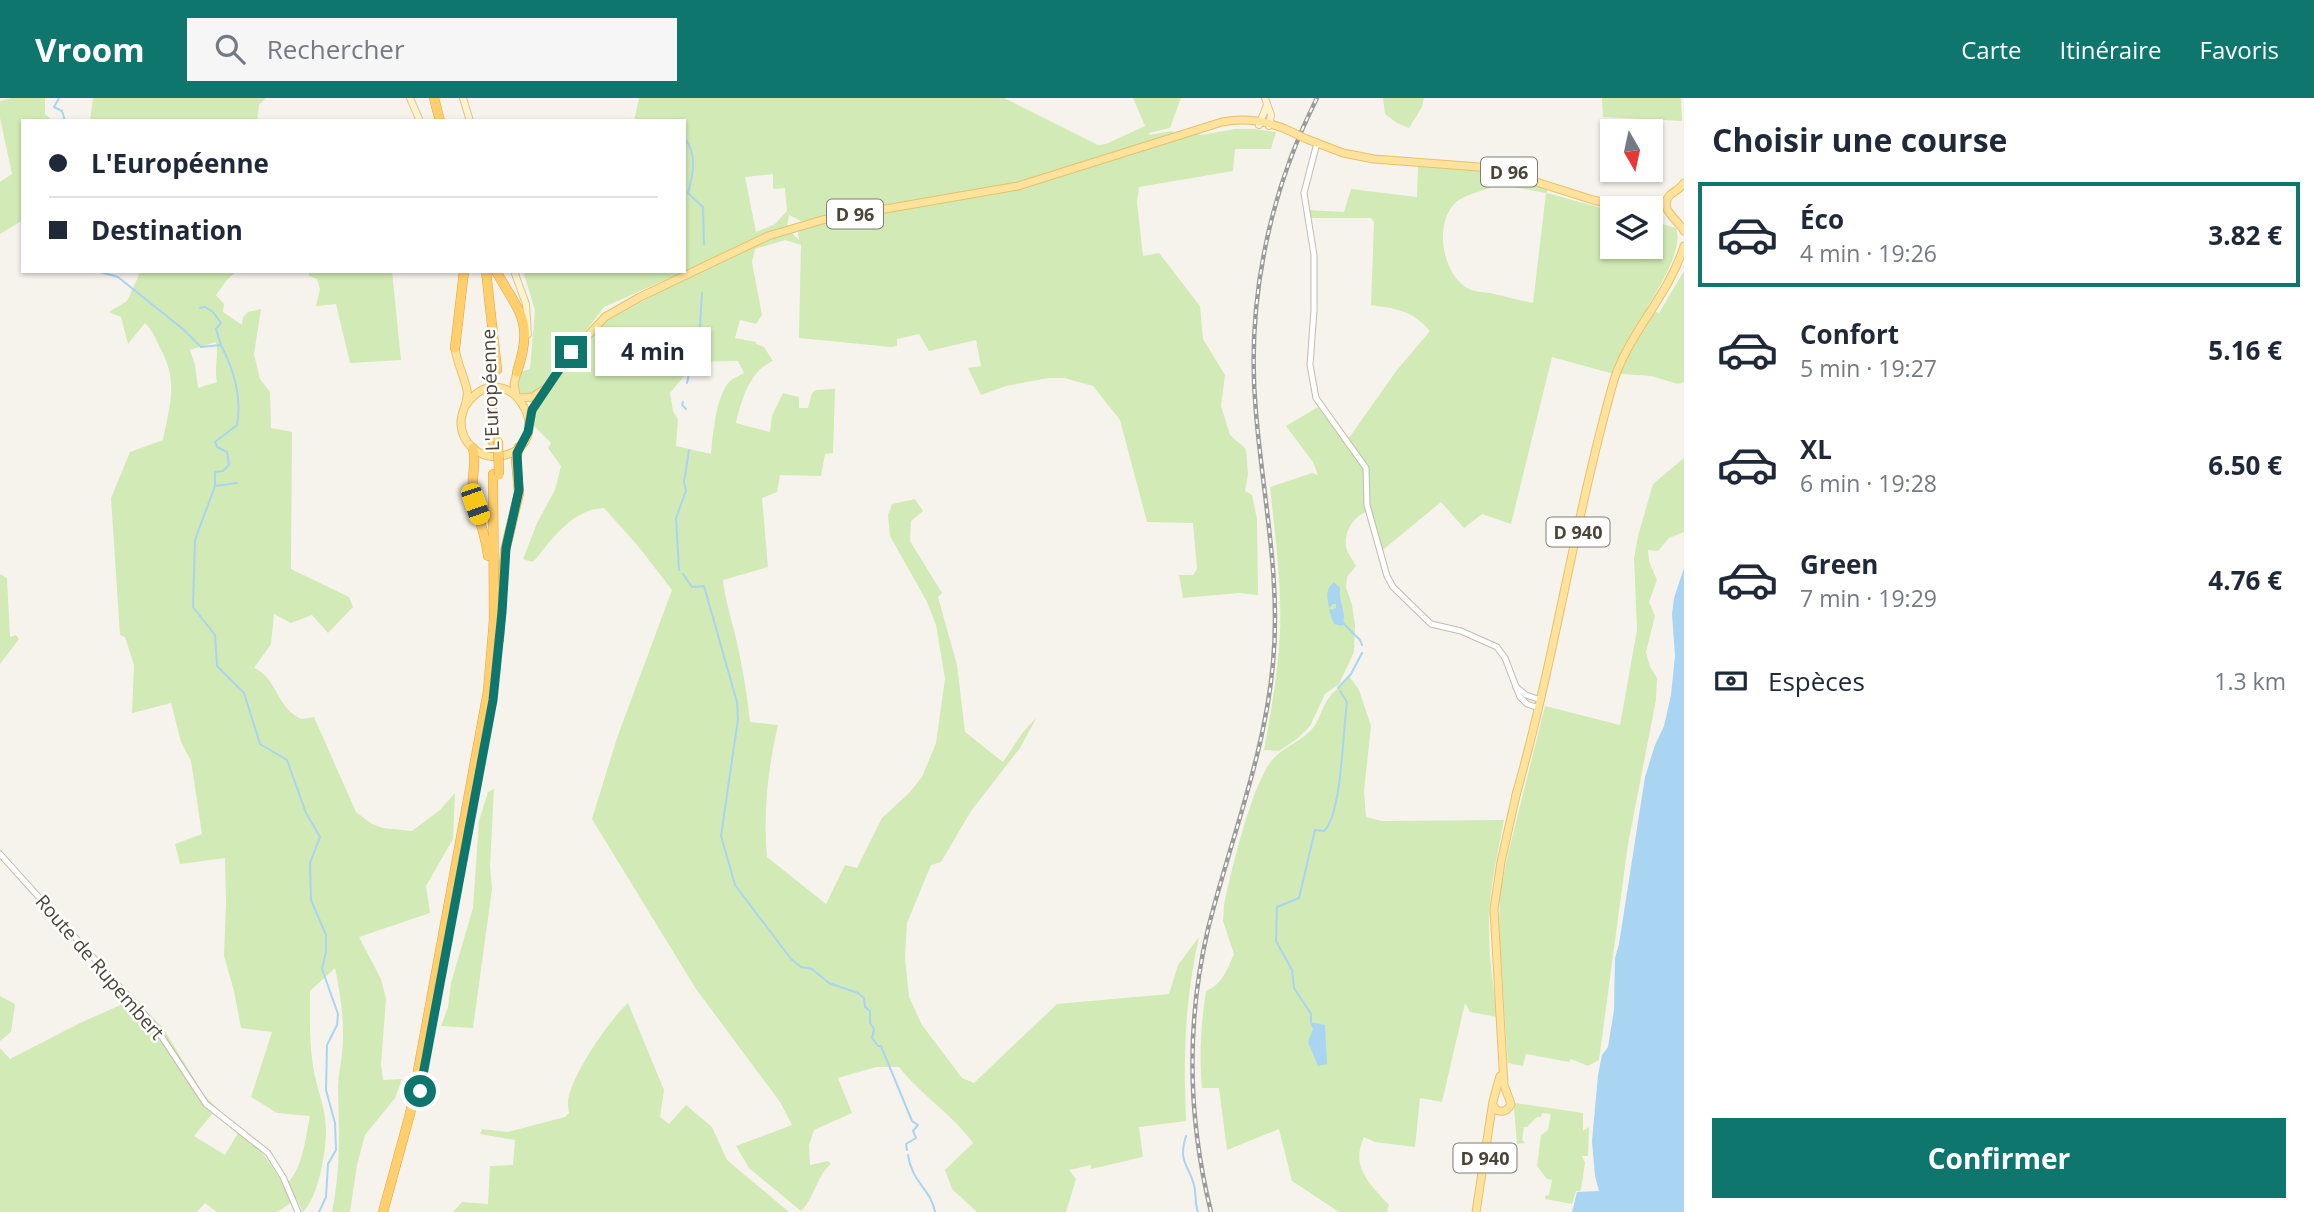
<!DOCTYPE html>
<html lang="fr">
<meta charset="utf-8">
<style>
:root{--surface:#fff;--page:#f6f6f7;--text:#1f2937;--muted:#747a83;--line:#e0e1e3;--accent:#0f766e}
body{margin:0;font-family:"Open Sans",sans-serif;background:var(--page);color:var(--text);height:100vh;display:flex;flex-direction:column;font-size:26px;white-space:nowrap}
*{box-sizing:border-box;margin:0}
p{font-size:23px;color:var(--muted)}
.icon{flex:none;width:38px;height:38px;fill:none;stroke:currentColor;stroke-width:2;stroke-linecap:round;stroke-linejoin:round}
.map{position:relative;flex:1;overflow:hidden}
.panel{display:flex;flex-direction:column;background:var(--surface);width:630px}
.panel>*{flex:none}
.banner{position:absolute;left:21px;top:21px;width:665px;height:154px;border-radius:0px;box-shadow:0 2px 5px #0004;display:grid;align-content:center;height:154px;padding:0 28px;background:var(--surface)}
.needle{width:46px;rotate:171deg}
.tools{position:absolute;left:1600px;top:21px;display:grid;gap:14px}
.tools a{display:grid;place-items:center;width:63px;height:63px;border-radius:0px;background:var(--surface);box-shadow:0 2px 5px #0004;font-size:35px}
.end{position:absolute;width:32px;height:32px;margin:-16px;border:9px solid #0f766e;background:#fff;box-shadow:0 0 0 4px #fff}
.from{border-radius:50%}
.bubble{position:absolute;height:49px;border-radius:0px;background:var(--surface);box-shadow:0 2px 5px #0004;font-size:23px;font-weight:700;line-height:49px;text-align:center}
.car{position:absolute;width:21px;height:42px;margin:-21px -10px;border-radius:9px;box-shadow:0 0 5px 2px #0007;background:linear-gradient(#f5c518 24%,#345 0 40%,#f5c518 0 76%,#345 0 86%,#f5c518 0)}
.banner b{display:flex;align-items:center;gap:24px;height:66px;font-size:26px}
.banner b+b{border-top:2px solid var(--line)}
.banner i{width:18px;height:18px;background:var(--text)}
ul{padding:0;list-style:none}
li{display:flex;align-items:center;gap:21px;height:105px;margin:0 14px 10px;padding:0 14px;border:4px solid transparent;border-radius:0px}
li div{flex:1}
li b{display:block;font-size:26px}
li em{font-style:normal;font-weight:700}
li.active{border-color:var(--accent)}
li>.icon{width:63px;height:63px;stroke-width:1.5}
h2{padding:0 28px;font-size:32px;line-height:84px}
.pay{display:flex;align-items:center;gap:18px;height:77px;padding:0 28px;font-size:26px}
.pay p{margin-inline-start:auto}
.cta{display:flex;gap:14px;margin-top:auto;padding:14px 28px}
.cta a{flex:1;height:80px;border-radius:0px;background:var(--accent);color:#fff;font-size:28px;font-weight:700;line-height:80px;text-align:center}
header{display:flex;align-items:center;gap:42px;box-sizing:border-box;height:98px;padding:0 35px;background:var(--accent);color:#fff}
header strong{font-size:33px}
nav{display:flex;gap:38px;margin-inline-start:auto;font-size:24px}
.search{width:490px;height:63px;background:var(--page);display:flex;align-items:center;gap:18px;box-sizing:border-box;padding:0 24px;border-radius:0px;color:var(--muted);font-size:26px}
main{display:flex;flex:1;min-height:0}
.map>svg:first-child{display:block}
.green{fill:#d2eab5;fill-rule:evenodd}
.water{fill:#a9d4f2}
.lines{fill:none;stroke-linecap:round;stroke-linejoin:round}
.stream{stroke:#a9d4f2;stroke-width:2}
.tertiary-casing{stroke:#c2bbae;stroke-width:7}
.secondary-casing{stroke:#d6c79b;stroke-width:8}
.primary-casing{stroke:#e6c16a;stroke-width:9}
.motorway-casing{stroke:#e0a43c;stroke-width:10}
.tertiary{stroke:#fff;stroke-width:5}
.secondary{stroke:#fff3cd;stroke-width:6}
.primary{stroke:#ffe39c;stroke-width:7}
.motorway{stroke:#ffcf6e;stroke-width:9}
.rail-casing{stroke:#9a9a9a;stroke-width:4.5}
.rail{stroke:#fff;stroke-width:2;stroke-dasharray:5;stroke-linecap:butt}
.primary-bridge-casing{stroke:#e6c16a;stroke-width:9;stroke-linecap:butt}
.motorway-bridge-casing{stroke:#e0a43c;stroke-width:10;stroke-linecap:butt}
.primary-bridge{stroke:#ffe39c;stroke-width:7}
.motorway-bridge{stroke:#ffcf6e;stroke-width:9}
.route{stroke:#0f766e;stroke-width:9}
.labels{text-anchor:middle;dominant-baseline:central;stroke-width:5;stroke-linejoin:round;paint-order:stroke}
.shield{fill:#fff;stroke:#817c74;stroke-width:2}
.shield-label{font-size:18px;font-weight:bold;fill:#4b4439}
.street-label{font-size:19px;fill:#4b4439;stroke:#fff}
</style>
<header>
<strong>Vroom</strong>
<div class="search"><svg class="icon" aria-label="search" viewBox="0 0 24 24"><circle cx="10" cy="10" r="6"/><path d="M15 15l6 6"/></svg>Rechercher</div>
<nav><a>Carte</a><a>Itinéraire</a><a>Favoris</a></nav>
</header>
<main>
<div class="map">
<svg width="1684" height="1114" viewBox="0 0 1684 1114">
<rect width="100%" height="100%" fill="#f6f3ec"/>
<!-- green -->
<g class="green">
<path d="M11 0H45V16L53 23H23V122L0 136V84L12 76 0 20V3Z"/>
<path d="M93 0H266L259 7 257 23H90Z"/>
<path d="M639 0H1004L1098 47 1106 46 1145 28 1133 0H1181L1170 30 1149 35 1150 37 1171 33 1176 35 1017 85 801 123 789 117 787 128 604 209 545 286 530 298 522 299C515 290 518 284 521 274L530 271 535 212 523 173H684V23H634ZM773 76V91L785 90 787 113 775 126 756 134 745 79Z"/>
<path d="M1383 0H1424L1422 9 1409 30 1397 25 1385 16Z"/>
<path d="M1602 0H1681L1682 23 1603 19Z"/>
<path d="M1235 31H1254L1276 34 1271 51H1235L1233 73 1139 89 1137 104 1143 158 1159 155 1200 208 1203 241 1225 277 1221 308 1230 337 1246 351 1248 376 1245 393 1252 397 1257 421 1258 497 1239 495 1183 500 1179 477H1193L1197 471 1193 425 1147 424 1120 322 1093 288 1064 280H1048L1006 288 981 297 968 270 981 268 976 242 929 253 919 236 897 241V248L891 249 799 240 801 147 785 142 755 151 752 164 762 217 756 226 740 222 735 240 756 244V246L764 249 773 263C750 272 741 303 736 325L770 334 772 318 783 295 799 299V310H808L812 295 816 292 835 291 833 355 825 356 821 378 780 377 777 394 762 400 768 469 723 482C725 500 730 517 735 536 742 565 747 595 750 624L778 627C768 670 763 714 767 759L826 806 845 767 857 770 882 720 909 695 922 679 936 645 945 581 936 527 927 504 890 438 888 417 892 406 915 401 923 413 911 423 910 443 942 495 938 499 957 567 965 634 1003 664 1023 634 1037 619 1020 650 971 713 941 764 931 767 907 825 905 860 909 899 922 927 962 980 974 985 1057 906 1169 896 1178 867 1199 839C1185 900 1183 961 1186 1023L1139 1029 1143 1059 1091 1071V1067L1069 1072 1076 1081 1066 1114H977L952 1091 945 1072 973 1045C952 1016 921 997 899 969H876L838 980 852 1015 814 1032 809 1047 810 1067 828 1063 831 1066C816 1078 815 1100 801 1113L749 1070 736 1048 792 1027 780 1004 696 891 592 721 617 640 672 492 638 448 604 410C579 411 562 429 546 448 541 454 538 460 532 464L523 461 537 425 555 392 561 368 548 350 551 345 534 328V314L579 250 607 223 675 185 777 136 792 135 799 142 798 134 807 128 1031 88 1194 35 1201 37ZM738 263 744 275C739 278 733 280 729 284 716 299 713 336 711 356L676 348 678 321 673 313 670 295 689 272V264Z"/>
<path d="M1418 68 1485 73 1547 91V95L1612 113V149H1650V123L1676 130C1684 151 1658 191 1647 210L1659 215 1684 173V284L1678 286 1651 278 1610 275 1552 259 1511 426 1482 416 1464 430 1441 404 1384 451H1378L1366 414C1352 419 1342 438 1347 452 1349 457 1353 463 1356 468L1347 479 1346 489 1352 507 1355 527 1354 554 1339 586 1325 596 1310 628 1298 640 1279 653 1264 652C1271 613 1278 575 1280 535 1282 486 1275 437 1270 389L1312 375 1318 377 1313 364 1286 328 1318 309 1345 343 1351 337 1397 272 1430 233C1412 212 1397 211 1371 207L1374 124 1371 120H1310L1308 112 1344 114 1351 91 1417 99ZM1498 86 1546 95 1533 205C1518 202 1504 198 1490 195 1484 194 1475 194 1469 191 1444 179 1435 132 1451 110 1460 96 1484 94 1498 86Z"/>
<path d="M138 173H237L227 182 216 197 224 206 223 214 242 227 243 219 248 214 261 211 254 256 260 281 270 294 271 330 292 334 291 471 349 499 353 509 328 535 312 517 291 525 274 516 271 546 254 570C277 579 277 612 302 621L314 619 356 714 372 726 383 730 412 733 440 712 455 695 453 741 426 788 430 815 359 839 381 881 386 901 381 966 383 982 402 981 395 1000 365 1037 357 1067 350 1114H332C341 1069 339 1034 338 989 338 978 341 967 342 956 345 926 341 899 335 870L310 893C310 918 309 943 313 968 316 989 326 1010 326 1032 326 1054 319 1098 303 1114L297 1101 277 1114H217L205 1105 197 1114H0V950L10 961 80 925 134 901 163 930 204 997 217 1010 194 1038 225 1057 238 1035C260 1049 271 1065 284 1088 303 1073 305 1041 310 1018L277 1015 251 999 272 934 241 930 234 893 224 858 226 805 225 760 180 766 175 746 202 736 191 663 181 644 171 605 132 615 134 567 125 539 120 537 111 400 130 354 163 342C170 306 179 282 159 248 155 239 152 232 145 225L128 246 121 219 109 214 127 203 139 177ZM216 244C219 259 214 267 217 284L198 290 195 267 190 252Z"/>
<path d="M309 173H392L401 262 350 265 336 206 316 208 320 191 317 181 309 178Z"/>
<path d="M1684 360V434L1669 440 1658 453 1648 452 1649 463 1657 482 1649 504 1655 518 1646 554 1650 569 1657 580 1656 602 1628 746 1599 962 1588 968 1571 961 1569 964 1526 956 1523 968 1508 965 1499 832 1500 795 1508 756 1545 608 1620 627 1637 532 1634 460 1638 438 1653 386Z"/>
<path d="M0 476 7 480 10 539 16 537 19 541 0 566Z"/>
<path d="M1349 578 1359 592 1371 628 1364 693 1366 719 1382 723 1504 722C1498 755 1490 787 1489 820 1488 853 1493 886 1497 919L1470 914 1465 905 1442 1004 1420 1000 1415 1049 1375 1044 1364 1039C1350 1069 1370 1086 1389 1107L1387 1114H1339L1292 1083 1279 1031 1227 1052 1219 990H1202C1199 956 1201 926 1206 893 1222 887 1228 870 1234 856L1223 823 1224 808C1230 777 1253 681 1274 660 1285 648 1302 643 1313 630 1321 620 1322 607 1331 597 1337 590 1344 588 1349 578Z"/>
<path d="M494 691 490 768 492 791 473 930 441 928 448 909 451 885 473 810 479 723 488 694Z"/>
<path d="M0 898 15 906 11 934 0 943Z"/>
<path d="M628 905 664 992 660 1019 669 1026 686 1007 712 1029 727 1062 789 1114H453L462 1104 488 1106 490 1068 513 1067 515 1042 480 1036 482 1031 508 1034 565 1019 569 1015C568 1009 567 1003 569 998 574 974 610 921 628 905Z"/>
<path d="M1515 1005 1583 1015V1033L1589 1029 1588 1058H1582L1585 1065 1581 1091 1580 1093H1576L1572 1106 1545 1101V1098L1549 1097 1552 1082 1547 1081 1537 1068 1541 1037 1548 1032 1551 1016 1542 1015 1541 1019H1537L1527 1029H1524L1522 1042 1525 1045 1517 1046 1514 1011Z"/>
</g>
<!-- water -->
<g class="water">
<path d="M1684 470V1114H1572L1577 1094 1599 1093 1595 1078 1592 1043 1598 977 1602 957 1608 949 1614 912 1615 860 1619 846 1645 679 1655 647 1664 628 1671 597 1675 558 1672 516 1674 500Z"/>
<path d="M1334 484 1340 490C1338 502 1348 517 1342 528L1334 526 1329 512 1336 510V506H1333L1329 510C1328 499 1324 493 1334 484Z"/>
<path d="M1310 924 1325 927 1327 966 1318 968 1308 944 1313 931Z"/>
</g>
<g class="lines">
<!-- stream -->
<g class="stream">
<path d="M59 0 54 9 62 13 65 23"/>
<path d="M684 40C698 55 693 77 688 95L703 109 704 146"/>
<path d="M97 173 118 179 184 232 201 249 221 247C234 273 242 298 237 327L215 344 217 349 227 354 229 367 223 373 215 374V388L195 442 193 509 215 537 217 568 244 595 260 646 287 662 306 715 320 739 310 765 311 802 326 837V854L322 871 338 916 337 927 327 947 326 992 335 1025 336 1052 328 1066 326 1099 319 1114"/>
<path d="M200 210 205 209 213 214 221 225 216 231 221 247"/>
<path d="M687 285 691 267 698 262 702 195"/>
<path d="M683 304 682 307 686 311"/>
<path d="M215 388 237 385"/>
<path d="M679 472 676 420 686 393 684 384 689 352"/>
<path d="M683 476 692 489 704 488 737 604 738 621 721 738 735 787 791 861 801 869 812 871 829 885 858 895 864 900 865 909 870 913V925L874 931 872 940 878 948H881L912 1023 918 1027 913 1033 916 1040 906 1046 907 1052"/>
<path d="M1343 525 1360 542 1362 547"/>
<path d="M1338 590 1351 576 1362 555"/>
<path d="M1311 924V916L1294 890 1292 872 1276 843 1277 809 1299 800 1315 732 1324 733C1342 717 1343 630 1347 604L1340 593"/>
<path d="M1186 1038C1177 1067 1191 1067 1195 1092 1196 1100 1195 1106 1198 1114"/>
<path d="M908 1057C912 1085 931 1091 935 1114"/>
</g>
<!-- tertiary casing -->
<g class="tertiary-casing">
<g id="tertiary">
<path d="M1317 45 1304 95 1314 157V212L1310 267 1316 300 1366 370 1367 407 1387 478 1393 489 1431 526 1461 533 1497 549 1505 560 1520 599 1527 606 1539 610"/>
<path d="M1516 589 1526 597 1541 602"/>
<path d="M0 756 154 927 206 1006 268 1055 283 1079 298 1114"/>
</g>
</g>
<!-- secondary casing -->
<g class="secondary-casing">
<g id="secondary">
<path d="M410 0 420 23"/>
<path d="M463 0 470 23"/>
<path d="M1265 0 1271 17 1269 28"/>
<path d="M1259 27 1267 7"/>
<path d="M514 173 526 206 528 236"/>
</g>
</g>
<!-- primary casing -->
<g class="primary-casing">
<g id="primary">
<path d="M1304 40 1343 55 1374 61 1492 70 1593 102 1629 110"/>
<path d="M1684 85C1680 91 1675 93 1670 97 1657 111 1679 122 1684 133"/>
<path d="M1627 108 1652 110 1666 104"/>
<path d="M455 250C457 265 464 278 467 292 469 304 461 313 461 324 461 345 480 362 501 358 564 346 507 250 466 307"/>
<path d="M516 297 514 286 517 274"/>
<path d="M519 300 533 299 543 292"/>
<path d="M529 320 533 310 569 258 605 219 640 199 768 138 822 122 1018 88 1222 24C1247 19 1269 23 1292 34"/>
<path d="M1516 697C1555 560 1575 419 1614 282 1630 233 1669 197 1684 148"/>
<path d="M1493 1007C1497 1016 1507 1015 1511 1006L1504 987 1494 811 1501 764 1517 693"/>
<path d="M1476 1114 1493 1003 1500 978"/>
</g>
</g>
<!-- motorway casing -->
<g class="motorway-casing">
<g id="motorway">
<path d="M434 0 440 23"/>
<path d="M486 173 497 272"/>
<path d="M496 173C520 216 534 223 517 274"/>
<path d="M455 250 464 173"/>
<path d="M492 308 493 344"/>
<path d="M473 350C477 365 471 379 473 394 476 416 486 436 488 458"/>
<path d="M499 542 505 453 519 395 516 361 519 349"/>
<path d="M383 1114 410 1016 488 593 494 522 493 376"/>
</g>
</g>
<!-- tertiary -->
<use href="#tertiary" class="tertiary"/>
<!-- secondary -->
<use href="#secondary" class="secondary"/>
<!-- primary -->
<use href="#primary" class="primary"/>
<!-- motorway -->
<use href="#motorway" class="motorway"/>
<!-- rail casing -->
<g class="rail-casing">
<path id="rail" d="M1211 1114C1188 1021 1186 925 1208 831 1230 743 1265 657 1273 565 1281 481 1263 399 1256 315 1246 207 1268 97 1317 0"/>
</g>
<!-- rail -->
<use href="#rail" class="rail"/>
<!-- primary-bridge casing -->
<g class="primary-bridge-casing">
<path id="primary-bridge" d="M1292 34 1304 40"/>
</g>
<!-- motorway-bridge casing -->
<g class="motorway-bridge-casing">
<g id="motorway-bridge">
<path d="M491 269 492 308"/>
<path d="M498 343 499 377"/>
</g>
</g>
<!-- primary-bridge -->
<use href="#primary-bridge" class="primary-bridge"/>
<!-- motorway-bridge -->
<use href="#motorway-bridge" class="motorway-bridge"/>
</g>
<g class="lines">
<!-- route -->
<path class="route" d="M420 993 493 602 502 514 506 450 519 392 517 355 528 334 532 312 571 254"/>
</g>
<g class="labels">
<!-- shield labels -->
<g class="shield">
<rect x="1481" y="59.5" width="56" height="29" rx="5"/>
<rect x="827" y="101.5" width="56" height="29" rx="5"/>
<rect x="1546.5" y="419.5" width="63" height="29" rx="5"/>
<rect x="1453.5" y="1045.5" width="63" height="29" rx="5"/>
</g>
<g class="shield-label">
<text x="1509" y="74">D 96</text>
<text x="855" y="116">D 96</text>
<text x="1578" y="434">D 940</text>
<text x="1485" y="1060">D 940</text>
</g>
<!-- street labels -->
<g class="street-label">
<text transform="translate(490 292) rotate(-92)">L'Européenne</text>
<text transform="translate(100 869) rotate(49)">Route de Rupembert</text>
</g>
</g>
</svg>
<div class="tools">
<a><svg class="needle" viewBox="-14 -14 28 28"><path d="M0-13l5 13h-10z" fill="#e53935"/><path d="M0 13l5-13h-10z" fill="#747a83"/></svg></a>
<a><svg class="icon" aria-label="layers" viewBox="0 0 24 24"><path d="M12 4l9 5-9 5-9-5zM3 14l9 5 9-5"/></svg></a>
</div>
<i class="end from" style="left:420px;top:993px"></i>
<i class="end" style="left:571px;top:254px"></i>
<div class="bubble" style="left:595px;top:229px;width:116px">4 min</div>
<i class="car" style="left:475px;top:406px;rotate:161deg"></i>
<div class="banner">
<b><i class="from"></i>L'Européenne</b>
<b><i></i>Destination</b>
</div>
</div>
<section class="panel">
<h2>Choisir une course</h2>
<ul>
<li class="active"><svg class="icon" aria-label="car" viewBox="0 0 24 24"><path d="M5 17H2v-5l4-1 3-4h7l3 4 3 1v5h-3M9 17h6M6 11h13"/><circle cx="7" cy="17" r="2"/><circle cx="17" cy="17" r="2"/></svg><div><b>Éco</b><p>4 min · 19:26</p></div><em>3.82 €</em></li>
<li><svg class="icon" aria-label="car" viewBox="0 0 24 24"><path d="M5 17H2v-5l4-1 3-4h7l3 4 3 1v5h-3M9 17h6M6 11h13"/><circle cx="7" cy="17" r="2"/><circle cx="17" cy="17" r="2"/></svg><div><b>Confort</b><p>5 min · 19:27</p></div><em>5.16 €</em></li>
<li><svg class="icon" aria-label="car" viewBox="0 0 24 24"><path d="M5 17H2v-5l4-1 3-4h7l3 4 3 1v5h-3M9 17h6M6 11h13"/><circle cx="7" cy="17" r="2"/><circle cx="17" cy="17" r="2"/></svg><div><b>XL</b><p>6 min · 19:28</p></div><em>6.50 €</em></li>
<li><svg class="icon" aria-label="car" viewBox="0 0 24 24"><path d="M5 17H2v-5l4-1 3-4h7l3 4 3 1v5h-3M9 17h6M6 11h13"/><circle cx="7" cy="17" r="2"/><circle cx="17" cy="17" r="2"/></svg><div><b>Green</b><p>7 min · 19:29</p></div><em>4.76 €</em></li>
</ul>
<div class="pay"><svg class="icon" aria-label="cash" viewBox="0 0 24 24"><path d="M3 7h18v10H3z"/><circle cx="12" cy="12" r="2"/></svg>Espèces<p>1.3 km</p></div>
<div class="cta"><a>Confirmer</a></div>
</section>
</main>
